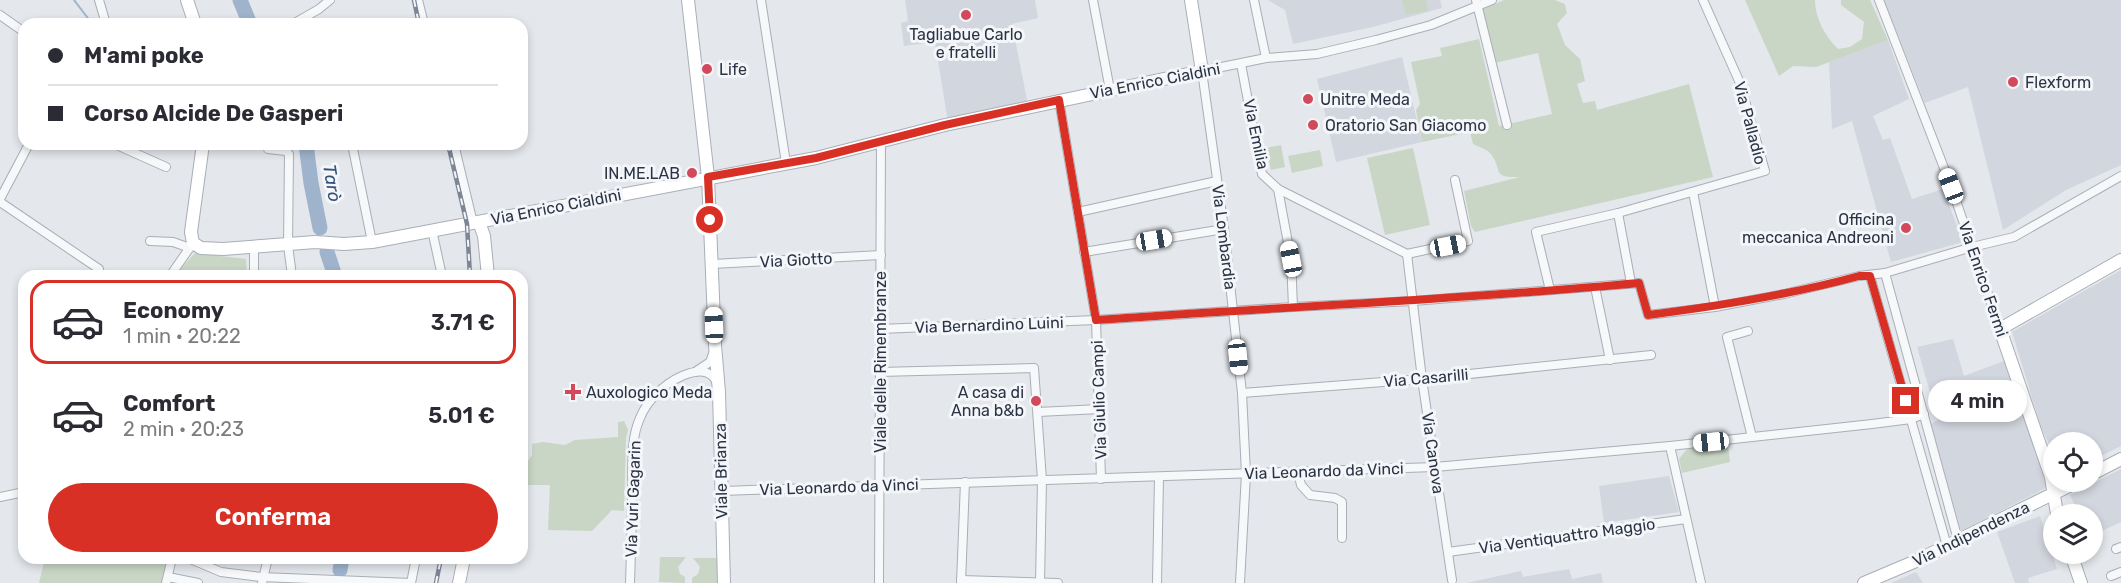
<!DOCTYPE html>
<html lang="it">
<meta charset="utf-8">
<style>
:root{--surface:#fff;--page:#f2f2f3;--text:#2b2b33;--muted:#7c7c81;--line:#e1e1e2;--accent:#d93025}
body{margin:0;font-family:Rubik,sans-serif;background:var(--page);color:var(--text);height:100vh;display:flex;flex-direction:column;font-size:22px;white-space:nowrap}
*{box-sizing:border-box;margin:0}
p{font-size:20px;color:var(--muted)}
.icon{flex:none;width:33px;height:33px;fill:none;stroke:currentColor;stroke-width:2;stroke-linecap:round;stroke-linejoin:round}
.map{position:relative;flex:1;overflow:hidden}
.panel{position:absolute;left:18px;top:270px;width:510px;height:294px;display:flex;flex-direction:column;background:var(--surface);border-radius:18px;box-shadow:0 3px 9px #0003}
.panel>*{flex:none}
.guide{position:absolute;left:18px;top:18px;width:510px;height:132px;border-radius:18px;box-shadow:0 3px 9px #0003;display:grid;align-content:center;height:132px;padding:0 30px;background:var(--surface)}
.controls{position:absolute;left:2043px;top:432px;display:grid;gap:12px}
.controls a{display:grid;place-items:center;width:60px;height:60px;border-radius:50%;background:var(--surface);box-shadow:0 3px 9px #0003;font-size:30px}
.end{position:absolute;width:27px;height:27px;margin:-14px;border:8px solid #d93025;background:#fff;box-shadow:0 0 0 3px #fff}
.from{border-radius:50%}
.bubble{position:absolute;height:42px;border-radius:21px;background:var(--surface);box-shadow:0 3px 9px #0003;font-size:20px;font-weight:600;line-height:42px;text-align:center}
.car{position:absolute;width:18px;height:36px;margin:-18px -9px;border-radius:8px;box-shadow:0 0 4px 2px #0007;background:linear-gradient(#fff 24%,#345 0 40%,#fff 0 76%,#345 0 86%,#fff 0)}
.guide b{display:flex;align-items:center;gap:21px;height:57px;font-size:22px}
.guide b+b{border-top:2px solid var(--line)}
.guide i{width:15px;height:15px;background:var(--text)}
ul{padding:10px 0 0;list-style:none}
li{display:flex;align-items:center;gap:18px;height:84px;margin:0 12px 9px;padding:0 18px;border:3px solid transparent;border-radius:18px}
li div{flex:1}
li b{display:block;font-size:22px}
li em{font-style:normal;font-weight:600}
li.on{border-color:var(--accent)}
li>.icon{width:54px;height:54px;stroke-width:1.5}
.action{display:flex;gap:12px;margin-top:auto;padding:12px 30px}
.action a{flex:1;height:69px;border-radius:36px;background:var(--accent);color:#fff;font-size:24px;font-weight:600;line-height:69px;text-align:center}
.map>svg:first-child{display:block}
.built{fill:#d2d6de}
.green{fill:#c9d6c5}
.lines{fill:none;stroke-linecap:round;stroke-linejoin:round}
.stream{stroke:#9fb4cc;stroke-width:2}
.river{stroke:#9fb4cc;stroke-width:15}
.street-casing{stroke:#a9aeb7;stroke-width:10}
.secondary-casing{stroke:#a9aeb7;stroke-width:14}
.street{stroke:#f7f8fa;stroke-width:8}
.secondary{stroke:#fff;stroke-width:12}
.rail-casing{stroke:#7d8696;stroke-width:4.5}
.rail{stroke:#f4f6f9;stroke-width:2;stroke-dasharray:7;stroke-linecap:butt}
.route{stroke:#d93025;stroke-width:8}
.poi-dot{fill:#d1495b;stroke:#f4f6f9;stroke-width:2}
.labels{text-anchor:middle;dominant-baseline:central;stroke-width:6;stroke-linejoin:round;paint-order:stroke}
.poi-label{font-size:16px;fill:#2b3445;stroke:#f4f6f9;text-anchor:start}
.street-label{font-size:16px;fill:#2b3445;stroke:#f4f6f9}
.water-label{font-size:18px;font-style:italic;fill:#34527a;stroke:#f4f6f9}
</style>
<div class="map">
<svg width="2121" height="583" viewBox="0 0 2121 583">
<rect width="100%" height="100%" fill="#e4e7ec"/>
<!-- built -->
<g class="built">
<path d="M905 0H1035L1038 18 1012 24 1028 105 948 122 935 42 904 46 901 23 908 21Z"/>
<path d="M1268 0H1440L1442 8 1373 27 1293 44 1285 10Z"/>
<path d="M1884 0H2121V165L2066 190 2003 230 1968 87 1925 103Z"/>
<path d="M1888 40 1909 99 1873 116 1883 140 1890 138 1912 199 1943 189 1963 242 1891 262 1852 121 1832 129 1829 62Z"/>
<path d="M1402 57 1422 142 1336 162 1317 79Z"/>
<path d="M2121 270V446L2093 460 2092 442H2054L2053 452 2041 427 2012 332Z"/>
<path d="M1953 339 1964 376 2004 361 2048 487 1961 531 1931 424 1938 420 1917 347Z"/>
<path d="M2121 469V522L2093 535 2092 514H2079L2070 495Z"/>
<path d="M1669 476 1679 512 1604 523 1599 486Z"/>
<path d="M2040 516 2057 569 2028 578 2029 583H2015L1997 532Z"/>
<path d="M1569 569 1572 579 1601 573 1603 583H1467L1521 571 1523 577Z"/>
<path d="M1916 572 1923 583H1891Z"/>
</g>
<!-- green -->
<g class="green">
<path d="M1402 0H1426L1428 11 1406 15Z"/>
<path d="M1504 0H1555L1565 4 1567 13 1557 24 1565 45 1580 59 1585 81 1577 84 1583 103 1595 101 1597 110 1689 84 1713 177 1475 232 1471 226 1464 191 1520 177C1489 178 1504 169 1490 153 1485 148 1478 147 1473 144L1470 132 1422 142 1416 110 1420 104 1411 62 1442 56 1440 48 1479 39 1499 126 1552 114 1538 53 1495 63 1482 10Z"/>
<path d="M1745 0H1815C1815 18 1825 36 1838 49L1850 47 1862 39 1864 22 1841 5V0H1870L1888 40 1816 67 1793 66 1779 76Z"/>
<path d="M1281 145 1285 167 1271 170 1266 148Z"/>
<path d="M1413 148 1430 225 1385 235 1367 158Z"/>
<path d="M1320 150 1323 166 1292 173 1288 156Z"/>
<path d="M195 253 246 259 247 276H174Z"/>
<path d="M624 421 628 430 626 438 624 511 612 510 592 531 548 530 550 485H522V465L526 464 532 455V444L543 442 565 445 575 440 618 437V422Z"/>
<path d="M1728 445 1730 462 1682 473 1679 459 1687 449Z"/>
<path d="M660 557H686L678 567 680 574 685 577V583L659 582Z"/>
<path d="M45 558H168L161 583H39Z"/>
<path d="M693 558H718V583H692V578L698 574 700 567Z"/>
</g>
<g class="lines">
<!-- stream -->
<path class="stream" d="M74 0 90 21"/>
<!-- river -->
<g class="river">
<path d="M240 0 250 24"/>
<path d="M306 144 311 183 320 228"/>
<path d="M327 252 335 276"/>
<path d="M340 570 342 558"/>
</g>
<!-- street casing -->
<g class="street-casing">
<g id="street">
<path d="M99 0 106 24"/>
<path d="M418 0 424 24"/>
<path d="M761 0 786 163"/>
<path d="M1093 0 1110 90"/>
<path d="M1254 0 1266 58"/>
<path d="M1476 0 1507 125"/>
<path d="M1879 0 1951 186 2000 329"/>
<path d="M0 15 24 32"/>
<path d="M293 24 319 9 330 0"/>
<path d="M1241 64 1262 174 1278 189 1291 259 1293 307"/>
<path d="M1059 100 1096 320 1101 479"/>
<path d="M352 144 372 242"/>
<path d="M454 144 473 223"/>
<path d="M119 146 166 167"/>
<path d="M268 149 286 151 289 154 288 245 292 276"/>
<path d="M1278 189 1407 254"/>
<path d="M1693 192 1715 307"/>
<path d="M0 199 29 144"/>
<path d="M0 202 99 269 100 276"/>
<path d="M1078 212 1217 181"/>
<path d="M1618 213 1631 283"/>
<path d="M432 230 442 276"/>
<path d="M150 241 173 242 190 248"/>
<path d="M1084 252 1224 229"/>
<path d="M1407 254 1422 379 1452 580"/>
<path d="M1407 254 1468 241 1455 180"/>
<path d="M712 264 881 255"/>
<path d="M1885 273 1958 540"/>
<path d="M170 276 193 243"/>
<path d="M254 276V247"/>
<path d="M1870 276 1947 546"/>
<path d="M1595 287 1610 360"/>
<path d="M1550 290 1536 232 1618 213 1765 171 1740 83 1703 0"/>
<path d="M880 329 1096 320 1293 307 1413 301 1639 283 1648 315 1715 307 1784 294 1859 276 1885 273 1972 247 2014 237 2121 176"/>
<path d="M1748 331 1727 337 1752 437"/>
<path d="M695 372 710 362 714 351"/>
<path d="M879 372 1034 368 1042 480 1040 583"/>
<path d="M1242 393 1422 379 1651 355"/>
<path d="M1038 412 1100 409"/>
<path d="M1670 446 1701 583"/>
<path d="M1298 472 1301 485 1310 495 1335 498 1342 502V538"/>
<path d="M722 491 1435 467 1670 446 1872 424 1911 419 1924 414"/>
<path d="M0 497 24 492"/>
<path d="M2116 549 2121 547"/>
<path d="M1448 552 1686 519"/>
<path d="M188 558 221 572 261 577 411 583"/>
<path d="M2111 576 2121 572"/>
<path d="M168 577 198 583"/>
<path d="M961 580 1058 583"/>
<path d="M166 583 172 558"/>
<path d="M262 583 268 558"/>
<path d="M411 583 416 558"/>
<path d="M630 583C631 552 632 522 632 491 633 467 630 440 640 418 648 398 669 379 690 373 702 370 712 371 717 383"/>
<path d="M879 583 881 141"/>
<path d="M961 583 965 482"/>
<path d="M1157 583 1159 477"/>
<path d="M1240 583 1246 474 1242 393 1224 229 1202 71 1266 58 1317 54 1376 40 1431 25 1492 0"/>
</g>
</g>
<!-- secondary casing -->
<g class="secondary-casing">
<g id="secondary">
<path d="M187 0 195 24"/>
<path d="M688 0 708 177 715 345 719 392 724 583"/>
<path d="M203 144 191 232 193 243 201 248 223 249 315 242 344 244 372 242 816 158 945 125 1202 71 1191 0"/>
<path d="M479 222 484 236 488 276"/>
<path d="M2092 474 2121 459"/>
<path d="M2057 514 2051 477 2000 329 2121 260"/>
<path d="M2071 554 2081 583"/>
<path d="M459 583 464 558"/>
<path d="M1864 583 1916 561 2077 482"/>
</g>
</g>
<!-- street -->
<use href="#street" class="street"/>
<!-- secondary -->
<use href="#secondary" class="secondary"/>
<!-- rail casing -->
<g class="rail-casing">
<g id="rail">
<path d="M414 0 419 24"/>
<path d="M448 144 467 224 470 276"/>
<path d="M436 583 441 558"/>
</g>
</g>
<!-- rail -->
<use href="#rail" class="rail"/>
</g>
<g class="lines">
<!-- route -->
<path class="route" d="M710 220 708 177 816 158 945 125 1059 100 1096 320C1277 307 1458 300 1639 283L1648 315C1719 306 1790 295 1859 276H1870L1906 401"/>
</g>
<!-- markers -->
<g class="poi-dot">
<circle cx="966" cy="15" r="6"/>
<circle cx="707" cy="69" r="6"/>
<circle cx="2013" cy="82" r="6"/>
<circle cx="1308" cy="99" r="6"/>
<circle cx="1313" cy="125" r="6"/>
<circle cx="692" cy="173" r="6"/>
<circle cx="1906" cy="228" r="6"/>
<path d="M570 383h6v6h6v6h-6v6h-6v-6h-6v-6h6z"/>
<circle cx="1036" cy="401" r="6"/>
</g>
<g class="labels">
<!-- poi labels -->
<g class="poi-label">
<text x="966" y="34" text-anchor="middle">Tagliabue Carlo<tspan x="966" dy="18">e fratelli</tspan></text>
<text x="719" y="69">Life</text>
<text x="2025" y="82">Flexform</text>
<text x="1320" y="99">Unitre Meda</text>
<text x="1325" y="125">Oratorio San Giacomo</text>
<text x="680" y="173" text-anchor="end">IN.ME.LAB</text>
<text x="1894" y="219" text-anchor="end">Officina<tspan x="1894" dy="18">meccanica Andreoni</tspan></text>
<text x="586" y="392">Auxologico Meda</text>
<text x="1024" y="392" text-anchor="end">A casa di<tspan x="1024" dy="18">Anna b&amp;b</tspan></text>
</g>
<!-- street labels -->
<g class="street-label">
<text transform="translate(1155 81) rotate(-11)">Via Enrico Cialdini</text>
<text transform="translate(1750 123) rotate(75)">Via Palladio</text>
<text transform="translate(1256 134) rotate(78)">Via Emilia</text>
<text transform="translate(556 207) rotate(-11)">Via Enrico Cialdini</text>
<text transform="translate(1224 237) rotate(83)">Via Lombardia</text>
<text transform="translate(796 260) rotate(-3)">Via Giotto</text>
<text transform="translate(1983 279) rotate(71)">Via Enrico Fermi</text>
<text transform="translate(989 325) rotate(-2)">Via Bernardino Luini</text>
<text transform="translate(880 362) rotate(-90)">Viale delle Rimembranze</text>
<text transform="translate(1426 378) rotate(-5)">Via Casarilli</text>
<text transform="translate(1099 400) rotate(-92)">Via Giulio Campi</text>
<text transform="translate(1433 453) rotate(82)">Via Canova</text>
<text transform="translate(721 471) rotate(-91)">Viale Brianza</text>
<text transform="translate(1324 471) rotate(-2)">Via Leonardo da Vinci</text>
<text transform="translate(839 487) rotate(-2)">Via Leonardo da Vinci</text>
<text transform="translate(633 499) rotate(-88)">Via Yuri Gagarin</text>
<text transform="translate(1971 534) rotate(-26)">Via Indipendenza</text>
<text transform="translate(1567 536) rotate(-8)">Via Ventiquattro Maggio</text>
</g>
<!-- water labels -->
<g class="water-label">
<text transform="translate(332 183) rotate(81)">Tarò</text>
</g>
</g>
</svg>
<div class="controls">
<a><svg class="icon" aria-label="locate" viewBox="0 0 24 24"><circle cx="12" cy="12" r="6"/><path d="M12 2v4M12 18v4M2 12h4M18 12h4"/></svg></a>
<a><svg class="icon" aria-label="layers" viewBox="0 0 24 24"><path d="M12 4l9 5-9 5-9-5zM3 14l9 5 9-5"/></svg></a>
</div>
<i class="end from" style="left:710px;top:220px"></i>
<i class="end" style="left:1906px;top:401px"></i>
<div class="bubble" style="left:1928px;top:380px;width:99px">4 min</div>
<i class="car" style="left:1951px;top:186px;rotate:339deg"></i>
<i class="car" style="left:1154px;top:240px;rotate:80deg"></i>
<i class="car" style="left:1448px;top:246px;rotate:79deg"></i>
<i class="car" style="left:1291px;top:259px;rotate:349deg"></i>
<i class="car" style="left:714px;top:325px;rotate:358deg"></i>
<i class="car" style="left:1238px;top:357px;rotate:174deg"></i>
<i class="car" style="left:1711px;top:442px;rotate:264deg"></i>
<div class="guide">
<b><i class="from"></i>M'ami poke</b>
<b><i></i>Corso Alcide De Gasperi</b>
</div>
<section class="panel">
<ul>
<li class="on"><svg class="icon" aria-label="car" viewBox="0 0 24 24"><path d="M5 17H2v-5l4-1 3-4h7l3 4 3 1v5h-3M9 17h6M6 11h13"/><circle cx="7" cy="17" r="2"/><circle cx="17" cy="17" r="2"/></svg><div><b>Economy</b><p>1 min · 20:22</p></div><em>3.71 €</em></li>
<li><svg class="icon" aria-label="car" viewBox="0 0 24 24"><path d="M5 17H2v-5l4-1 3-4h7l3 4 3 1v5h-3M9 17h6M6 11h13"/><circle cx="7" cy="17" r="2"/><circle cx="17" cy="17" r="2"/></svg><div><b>Comfort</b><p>2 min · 20:23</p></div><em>5.01 €</em></li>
</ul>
<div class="action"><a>Conferma</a></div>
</section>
</div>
